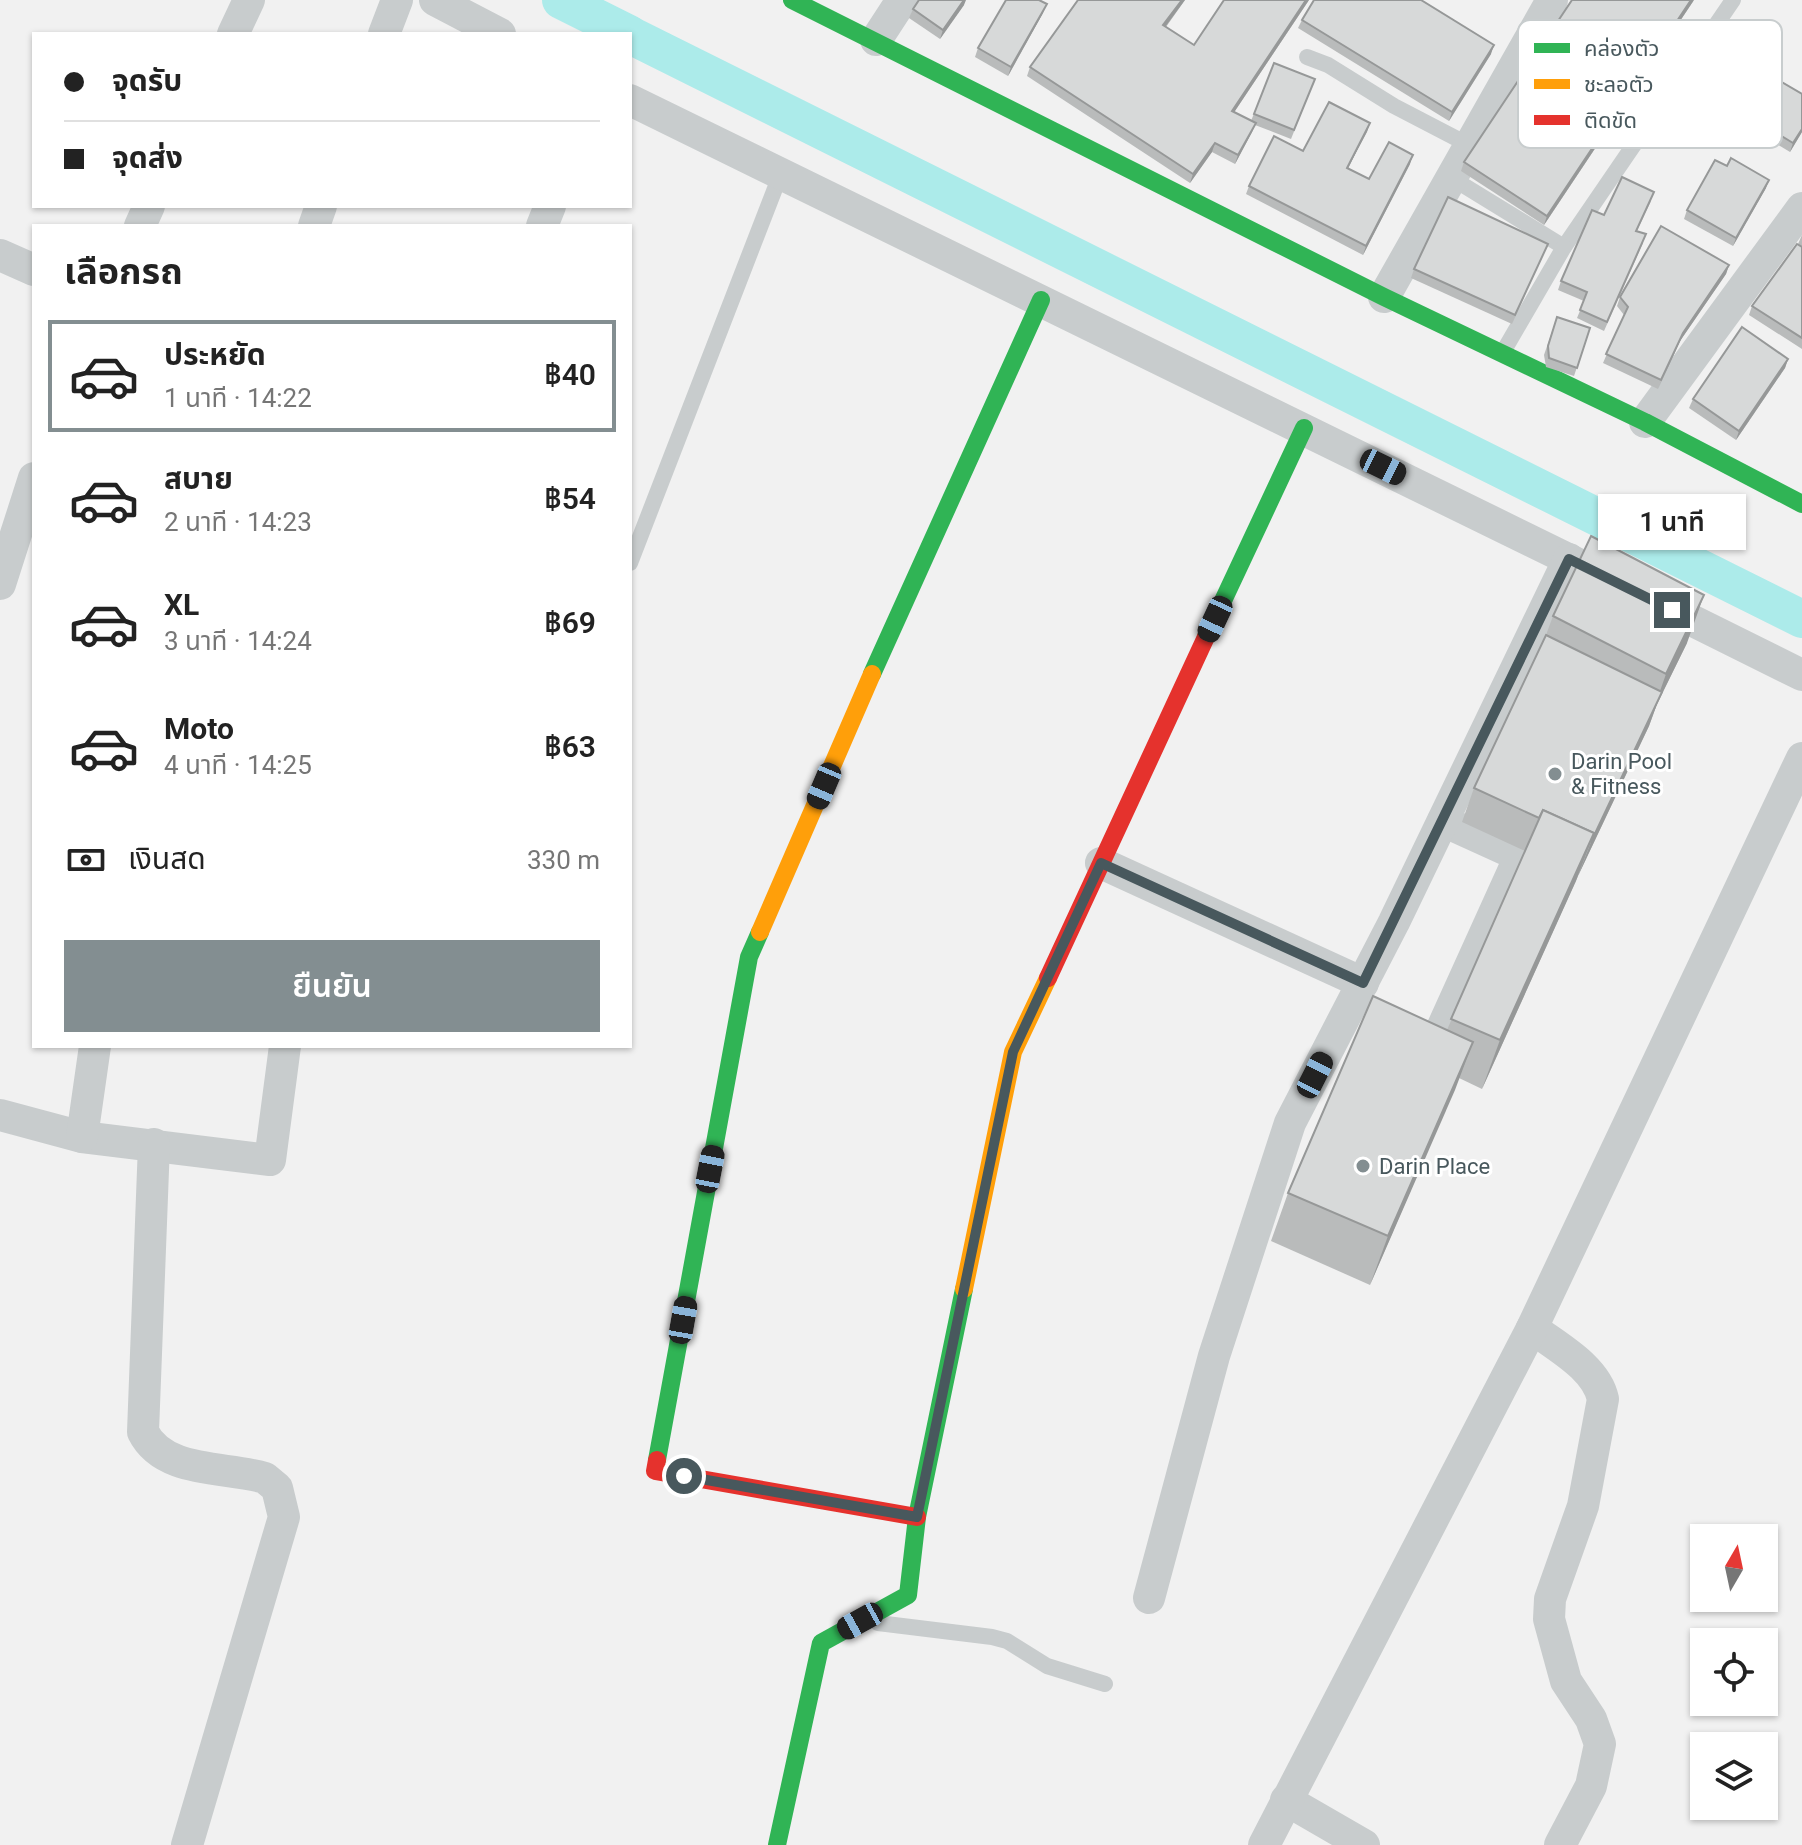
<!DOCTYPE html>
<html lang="th">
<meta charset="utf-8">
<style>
:root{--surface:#fff;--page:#f2f2f2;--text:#222;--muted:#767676;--line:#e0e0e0;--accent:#838e91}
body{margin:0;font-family:Roboto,"Noto Sans Thai",sans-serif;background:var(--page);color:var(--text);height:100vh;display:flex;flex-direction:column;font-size:30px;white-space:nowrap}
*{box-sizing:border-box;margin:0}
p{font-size:26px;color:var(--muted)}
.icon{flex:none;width:44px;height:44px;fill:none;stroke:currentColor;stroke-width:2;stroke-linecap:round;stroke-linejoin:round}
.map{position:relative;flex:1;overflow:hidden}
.side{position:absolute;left:32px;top:224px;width:600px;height:824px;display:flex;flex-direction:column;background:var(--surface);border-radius:0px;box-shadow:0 2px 6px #0004}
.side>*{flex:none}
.banner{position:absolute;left:32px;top:32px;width:600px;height:176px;border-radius:0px;box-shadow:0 2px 6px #0004;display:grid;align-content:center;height:176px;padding:0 32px;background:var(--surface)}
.needle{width:52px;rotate:9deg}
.buttons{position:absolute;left:1690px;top:1524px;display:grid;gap:16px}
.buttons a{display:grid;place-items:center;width:88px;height:88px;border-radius:0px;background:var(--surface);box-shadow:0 2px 6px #0004;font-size:40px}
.end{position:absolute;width:36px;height:36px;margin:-18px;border:10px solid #48585d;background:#fff;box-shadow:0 0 0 4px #fff}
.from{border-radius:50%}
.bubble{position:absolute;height:56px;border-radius:0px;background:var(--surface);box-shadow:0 2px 6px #0004;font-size:26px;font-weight:600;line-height:56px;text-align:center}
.car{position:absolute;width:24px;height:48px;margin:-24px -12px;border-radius:10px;box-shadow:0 0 6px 2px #0007;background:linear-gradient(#222 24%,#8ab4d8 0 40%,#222 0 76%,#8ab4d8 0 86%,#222 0)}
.banner b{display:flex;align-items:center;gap:28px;height:76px;font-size:30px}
.banner b+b{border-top:2px solid var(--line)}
.banner i{width:20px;height:20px;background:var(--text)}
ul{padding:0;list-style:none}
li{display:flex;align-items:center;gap:24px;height:112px;margin:0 16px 12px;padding:0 16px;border:4px solid transparent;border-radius:0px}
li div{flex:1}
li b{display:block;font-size:30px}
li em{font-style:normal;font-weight:600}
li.selected{border-color:var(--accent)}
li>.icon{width:72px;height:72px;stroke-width:1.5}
h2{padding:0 32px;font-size:36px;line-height:96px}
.pay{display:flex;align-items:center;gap:20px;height:88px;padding:0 32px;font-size:30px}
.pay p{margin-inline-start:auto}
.action{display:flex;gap:16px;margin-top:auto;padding:16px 32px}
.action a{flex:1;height:92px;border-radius:0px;background:var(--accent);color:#fff;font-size:32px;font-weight:600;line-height:92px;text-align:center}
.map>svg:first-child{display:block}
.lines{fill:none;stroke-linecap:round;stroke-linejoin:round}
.canal{stroke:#acebea;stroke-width:38}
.lane{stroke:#c8cccd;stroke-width:16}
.street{stroke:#c8cccd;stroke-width:32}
.fast{stroke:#30b455;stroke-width:18}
.slow{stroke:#ff9f0a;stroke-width:18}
.jam{stroke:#e5322d;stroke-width:18}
.wall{fill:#b9bbbb}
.shaded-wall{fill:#969898}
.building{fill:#d7d9d9;stroke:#969898;stroke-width:2}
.route{stroke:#48585d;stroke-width:10}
.poi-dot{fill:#838e91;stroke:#fff;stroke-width:3}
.labels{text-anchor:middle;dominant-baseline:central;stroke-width:6;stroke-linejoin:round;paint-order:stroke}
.poi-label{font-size:22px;fill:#48585d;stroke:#fff;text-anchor:start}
.key{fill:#fff;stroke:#c8cdce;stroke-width:2}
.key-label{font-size:22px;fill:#48585d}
</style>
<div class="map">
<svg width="1802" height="1845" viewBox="0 0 1802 1845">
<rect width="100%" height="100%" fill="#f1f1f1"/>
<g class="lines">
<!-- canal -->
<g class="canal">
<path d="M561 0 629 34"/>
<path d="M630 35 1802 619"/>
</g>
<!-- lane -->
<g class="lane">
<path d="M1307 57 1328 65 1394 106 1469 145"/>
<path d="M1450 177 1564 247 1733 0"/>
<path d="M1503 352 1564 247"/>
<path d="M630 563 781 173"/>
<path d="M878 1623 992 1637 1007 1641 1047 1666 1105 1684"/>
</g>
<!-- street -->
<g class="street">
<path d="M435 0 500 34"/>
<path d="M233 34 249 0"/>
<path d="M384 34 397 0"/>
<path d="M876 40 902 0"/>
<path d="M630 100 1615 582"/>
<path d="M140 226 149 206"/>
<path d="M314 226 321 206"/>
<path d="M542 226 550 206"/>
<path d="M0 255 34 270"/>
<path d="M1384 297 1552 0"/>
<path d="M1645 422 1802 208"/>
<path d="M0 584 34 478"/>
<path d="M1657 603 1802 675"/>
<path d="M1101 863 1363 983"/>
<path d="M1423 1065 1425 1066 1520 856 1443 821"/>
<path d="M0 1115 82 1137 270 1160 285 1046"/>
<path d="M82 1137 95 1046"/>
<path d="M154 1144 143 1432C164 1474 226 1466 265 1478L277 1488 284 1517 187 1845"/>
<path d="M1532 1328C1557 1347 1596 1367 1603 1399L1583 1506 1550 1599 1549 1619 1566 1681 1591 1719 1600 1744 1591 1786 1560 1845"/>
<path d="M1149 1598 1214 1356 1290 1123 1394 922 1569 559"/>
<path d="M1286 1800 1364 1845"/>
<path d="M1264 1845 1532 1328 1802 758"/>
</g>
<!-- fast -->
<g class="fast">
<path d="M792 0 1384 297 1645 422 1802 504"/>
<path d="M1206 637 1304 428"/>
<path d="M872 674 1041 300"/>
<path d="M657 1460 749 957 760 932"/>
<path d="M777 1845 821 1643 908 1595 917 1517 964 1289"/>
</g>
<!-- slow -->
<g class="slow">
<path d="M760 932 872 674"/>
<path d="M964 1289 1013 1052 1048 978"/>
</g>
<!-- jam -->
<g class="jam">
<path d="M1048 978 1206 637"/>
<path d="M657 1460 655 1471 917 1517"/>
</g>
</g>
<!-- wall -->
<g class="wall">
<path d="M1078 0H1185L1166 27 1194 45 1224 0H1309L1234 112 1251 121 1274 63 1315 79 1291 139 1255 125 1252 132 1235 164 1212 152 1190 183 1027 76 1030 67Z"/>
<path d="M1694 0 1544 225 1461 171 1464 162Z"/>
<path d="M964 5 940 39 909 18 913 9Z"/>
<path d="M1043 13 1008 76 975 57 978 48Z"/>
<path d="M1302 20 1491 54 1449 121 1298 28Z"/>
<path d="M1744 113 1802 132 1790 152 1740 122Z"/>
<path d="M1370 123 1348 169 1369 179 1410 164 1363 255 1246 194 1249 186 1303 151Z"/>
<path d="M1766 188 1733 246 1684 219 1687 210Z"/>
<path d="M1651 201 1637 231 1643 243 1604 331 1577 318 1584 301 1558 290 1561 281 1604 215Z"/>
<path d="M1802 235V349L1749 315 1752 306 1798 244Z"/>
<path d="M1548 244 1512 324 1411 278 1414 269Z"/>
<path d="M1729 265 1726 274 1680 341 1658 389 1603 363 1624 315 1617 306 1620 297Z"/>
<path d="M1557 317 1590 328 1574 376 1546 367 1544 355Z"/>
<path d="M1788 359 1785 368 1736 440 1689 408 1693 399Z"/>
<path d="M1553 616 1687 643 1657 704 1649 726 1578 876 1482 1089 1459 1078 1370 1285 1271 1241 1288 1193 1447 1030 1525 851 1462 822 1474 788 1546 635Z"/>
</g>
<!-- shaded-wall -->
<g class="shaded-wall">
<path d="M964 0H966L964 5 940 39 943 30Z"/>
<path d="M1182 0H1185L1160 34 1163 25Z"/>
<path d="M1306 0H1309L1229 120 1232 111Z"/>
<path d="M1691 0H1694L1544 225 1547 216Z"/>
<path d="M1047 4 1043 13 1008 76 1011 67Z"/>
<path d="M1494 45 1491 54 1449 121 1452 112Z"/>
<path d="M1256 123 1252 132 1235 164 1238 155Z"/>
<path d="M1370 123 1367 132 1343 177 1347 168Z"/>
<path d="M1802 129V132L1790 152 1793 143Z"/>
<path d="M1215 143 1212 152 1190 183 1193 174Z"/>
<path d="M1413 155 1410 164 1363 255 1366 246Z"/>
<path d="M1769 180 1766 188 1733 246 1736 238Z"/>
<path d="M1729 265 1726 274 1680 341 1658 389 1683 333Z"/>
<path d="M1788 359 1785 368 1736 440 1739 431Z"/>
<path d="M1704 595 1687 643 1657 704 1649 726 1578 876 1591 842 1653 711 1666 674Z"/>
<path d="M1594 833 1576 881 1482 1089 1500 1040Z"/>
<path d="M1473 1042 1455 1090 1370 1285 1388 1236Z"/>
</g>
<!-- building -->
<g class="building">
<path d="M919 0H964L943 30 913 9Z"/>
<path d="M1006 0H1039L1047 4 1011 67 978 48Z"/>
<path d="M1078 0H1182L1163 25 1194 45 1224 0H1306L1232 111 1256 123 1238 155 1215 143 1193 174 1030 67Z"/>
<path d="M1314 0H1421L1494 45 1452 112 1302 20Z"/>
<path d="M1572 0H1691L1547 216 1464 162Z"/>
<path d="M1274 63 1315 79 1294 130 1254 114Z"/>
<path d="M1768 74 1802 94V129L1793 143 1744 113Z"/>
<path d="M1329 102 1370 123 1347 168 1369 179 1389 142 1413 155 1366 246 1249 186 1274 136 1303 151Z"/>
<path d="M1731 158 1769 180 1736 238 1687 210 1715 160 1727 166Z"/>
<path d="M1622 177 1654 192 1636 231 1646 234 1607 322 1580 310 1587 292 1561 281 1592 210 1604 215Z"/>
<path d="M1448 197 1548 244 1515 315 1414 269Z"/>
<path d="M1661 226 1729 265 1683 333 1661 380 1606 354 1628 307 1620 297Z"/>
<path d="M1797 244 1802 247V338L1752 306Z"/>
<path d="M1557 317 1590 328 1577 368 1549 358 1548 346Z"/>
<path d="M1742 327 1788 359 1739 431 1693 399Z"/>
<path d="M1591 536 1704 595 1666 674 1553 616Z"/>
<path d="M1546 635 1662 692 1591 842 1594 833 1543 810 1539 818 1474 788Z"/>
<path d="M1543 810 1594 833 1500 1040 1451 1019Z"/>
<path d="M1373 996 1473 1042 1388 1236 1288 1193Z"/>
</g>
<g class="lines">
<!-- route -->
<path class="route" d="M684 1476 917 1517 1013 1052 1101 863 1363 983 1569 559 1672 610"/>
</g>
<!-- markers -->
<g class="poi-dot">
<circle cx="1555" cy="774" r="8"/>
<circle cx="1363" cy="1166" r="8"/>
</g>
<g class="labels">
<!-- poi labels -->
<g class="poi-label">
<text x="1571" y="761">Darin Pool<tspan x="1571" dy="25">&amp; Fitness</tspan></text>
<text x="1379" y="1166">Darin Place</text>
</g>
</g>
<!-- legend -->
<rect x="1518" y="20" width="264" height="128" rx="12" class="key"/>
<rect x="1534" y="43" width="36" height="10" fill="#30b455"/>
<rect x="1534" y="79" width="36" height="10" fill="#ff9f0a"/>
<rect x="1534" y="115" width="36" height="10" fill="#e5322d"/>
<g class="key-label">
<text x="1584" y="56">คล่องตัว</text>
<text x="1584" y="92">ชะลอตัว</text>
<text x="1584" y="128">ติดขัด</text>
</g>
</svg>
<div class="buttons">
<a><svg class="needle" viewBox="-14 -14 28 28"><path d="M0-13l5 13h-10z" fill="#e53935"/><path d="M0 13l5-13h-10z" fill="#767676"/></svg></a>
<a><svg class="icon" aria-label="locate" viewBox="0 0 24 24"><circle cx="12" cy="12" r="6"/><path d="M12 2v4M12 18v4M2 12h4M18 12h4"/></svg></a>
<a><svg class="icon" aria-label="layers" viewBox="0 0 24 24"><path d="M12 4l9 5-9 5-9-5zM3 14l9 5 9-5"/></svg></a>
</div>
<i class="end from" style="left:684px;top:1476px"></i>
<i class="end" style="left:1672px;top:610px"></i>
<div class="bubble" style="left:1598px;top:494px;width:148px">1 นาที</div>
<i class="car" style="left:1383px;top:467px;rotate:116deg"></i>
<i class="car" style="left:1215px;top:619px;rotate:205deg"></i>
<i class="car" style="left:824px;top:786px;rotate:203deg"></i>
<i class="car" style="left:1315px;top:1075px;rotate:27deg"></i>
<i class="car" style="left:710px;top:1169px;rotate:11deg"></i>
<i class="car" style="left:683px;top:1320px;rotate:10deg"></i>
<i class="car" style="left:860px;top:1621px;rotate:241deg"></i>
<div class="banner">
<b><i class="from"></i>จุดรับ</b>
<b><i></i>จุดส่ง</b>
</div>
<section class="side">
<h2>เลือกรถ</h2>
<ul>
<li class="selected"><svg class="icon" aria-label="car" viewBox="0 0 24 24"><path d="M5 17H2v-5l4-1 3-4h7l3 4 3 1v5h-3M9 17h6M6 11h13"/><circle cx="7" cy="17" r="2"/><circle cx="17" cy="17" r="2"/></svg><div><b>ประหยัด</b><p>1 นาที · 14:22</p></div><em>฿40</em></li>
<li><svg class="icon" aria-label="car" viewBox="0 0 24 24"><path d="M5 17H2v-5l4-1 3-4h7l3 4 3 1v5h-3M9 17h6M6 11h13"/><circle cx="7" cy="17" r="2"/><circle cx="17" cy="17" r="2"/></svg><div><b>สบาย</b><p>2 นาที · 14:23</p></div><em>฿54</em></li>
<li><svg class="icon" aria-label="car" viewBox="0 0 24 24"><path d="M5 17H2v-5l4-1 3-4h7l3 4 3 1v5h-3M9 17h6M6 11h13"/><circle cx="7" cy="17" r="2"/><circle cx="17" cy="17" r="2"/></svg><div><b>XL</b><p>3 นาที · 14:24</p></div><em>฿69</em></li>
<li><svg class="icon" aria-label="car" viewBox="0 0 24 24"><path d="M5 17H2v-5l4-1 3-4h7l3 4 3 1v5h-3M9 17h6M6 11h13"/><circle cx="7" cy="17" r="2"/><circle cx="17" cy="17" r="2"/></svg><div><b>Moto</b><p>4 นาที · 14:25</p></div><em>฿63</em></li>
</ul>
<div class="pay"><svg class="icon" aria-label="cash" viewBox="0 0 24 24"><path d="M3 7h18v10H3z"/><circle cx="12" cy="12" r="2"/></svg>เงินสด<p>330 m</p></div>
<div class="action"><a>ยืนยัน</a></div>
</section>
</div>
